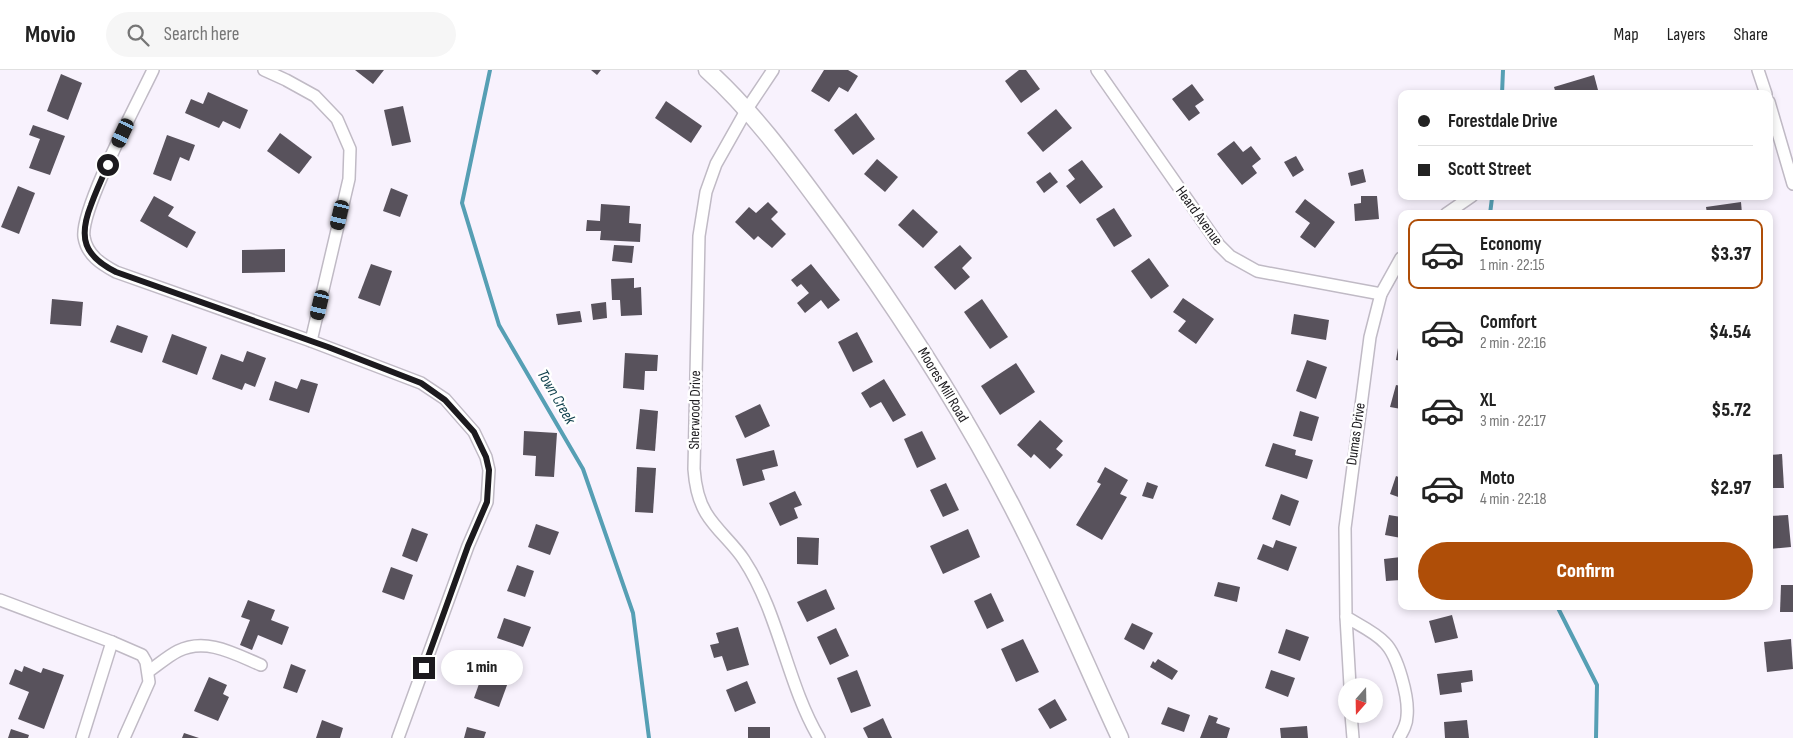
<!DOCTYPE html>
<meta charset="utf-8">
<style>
:root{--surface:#fff;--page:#f6f6f6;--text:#222;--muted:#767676;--line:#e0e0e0;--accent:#af4e08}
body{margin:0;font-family:"Sofia Sans Condensed",sans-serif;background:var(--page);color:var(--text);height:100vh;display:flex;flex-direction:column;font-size:19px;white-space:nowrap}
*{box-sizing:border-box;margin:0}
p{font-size:16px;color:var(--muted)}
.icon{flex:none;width:28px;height:28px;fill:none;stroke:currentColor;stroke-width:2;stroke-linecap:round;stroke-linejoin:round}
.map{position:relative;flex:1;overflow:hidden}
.drawer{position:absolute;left:1398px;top:140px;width:375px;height:400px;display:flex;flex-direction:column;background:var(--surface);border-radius:10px;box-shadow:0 2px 8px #0003}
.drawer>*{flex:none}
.top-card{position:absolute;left:1398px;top:20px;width:375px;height:110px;border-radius:10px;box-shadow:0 2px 8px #0003;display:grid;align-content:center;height:110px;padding:0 20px;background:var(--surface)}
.needle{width:32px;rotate:200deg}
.controls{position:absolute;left:1338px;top:608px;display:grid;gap:10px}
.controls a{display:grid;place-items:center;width:45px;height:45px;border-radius:50%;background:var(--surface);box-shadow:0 2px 8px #0003;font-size:25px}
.end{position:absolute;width:22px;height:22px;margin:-11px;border:6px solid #1c1a1e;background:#fff;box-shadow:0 0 0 2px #fff}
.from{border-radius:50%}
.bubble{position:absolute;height:35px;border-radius:18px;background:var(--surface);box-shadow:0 2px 8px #0003;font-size:16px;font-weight:800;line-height:35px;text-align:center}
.car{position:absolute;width:15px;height:30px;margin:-15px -8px;border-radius:6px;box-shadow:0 0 4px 1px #0007;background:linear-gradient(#222 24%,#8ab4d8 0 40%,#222 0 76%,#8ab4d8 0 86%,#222 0)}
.top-card b{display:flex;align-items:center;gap:18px;height:48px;font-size:19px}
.top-card b+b{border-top:1px solid var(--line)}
.top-card i{width:12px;height:12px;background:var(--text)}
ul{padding:9px 0 0;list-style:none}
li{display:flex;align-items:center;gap:15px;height:70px;margin:0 10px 8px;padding:0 10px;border:2px solid transparent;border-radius:10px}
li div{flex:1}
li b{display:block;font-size:19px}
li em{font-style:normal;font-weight:800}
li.current{border-color:var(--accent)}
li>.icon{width:45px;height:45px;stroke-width:1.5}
.primary-button{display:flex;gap:10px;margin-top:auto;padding:10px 20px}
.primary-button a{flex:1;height:58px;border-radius:30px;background:var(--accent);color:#fff;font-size:20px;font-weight:800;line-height:58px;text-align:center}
header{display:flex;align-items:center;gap:30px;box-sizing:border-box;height:70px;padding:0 25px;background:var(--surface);border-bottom:1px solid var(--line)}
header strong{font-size:24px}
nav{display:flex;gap:28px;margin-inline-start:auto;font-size:18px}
.search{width:350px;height:45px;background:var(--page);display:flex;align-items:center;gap:12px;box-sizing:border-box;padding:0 18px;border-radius:28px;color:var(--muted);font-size:19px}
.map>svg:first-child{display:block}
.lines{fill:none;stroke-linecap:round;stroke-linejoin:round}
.stream{stroke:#569fb4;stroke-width:4}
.building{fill:#58525c}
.street-casing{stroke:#c0bac5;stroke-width:14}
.secondary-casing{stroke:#c0bac5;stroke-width:19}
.street{stroke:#fff;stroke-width:11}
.secondary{stroke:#fff;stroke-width:16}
.route{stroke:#1c1a1e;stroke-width:6}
.labels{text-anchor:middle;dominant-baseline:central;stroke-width:5;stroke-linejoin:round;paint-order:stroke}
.street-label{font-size:15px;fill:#1c1a1e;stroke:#fff}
.water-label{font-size:16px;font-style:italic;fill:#12424e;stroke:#fff}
</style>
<header>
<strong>Movio</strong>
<div class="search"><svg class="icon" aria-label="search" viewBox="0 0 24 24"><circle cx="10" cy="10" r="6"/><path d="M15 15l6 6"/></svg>Search here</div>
<nav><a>Map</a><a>Layers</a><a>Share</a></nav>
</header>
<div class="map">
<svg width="1793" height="668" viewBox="0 0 1793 668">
<rect width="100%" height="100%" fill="#f8f2fd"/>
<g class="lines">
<!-- stream -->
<g class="stream">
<path d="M490 0 462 133 499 255 583 399 633 543 649 668"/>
<path d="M1502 24 1503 0"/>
<path d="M1490 144 1492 128"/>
<path d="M1557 536 1597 615 1596 668"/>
</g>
</g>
<!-- building -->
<g class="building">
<path d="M355 0H384L373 14Z"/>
<path d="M591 0H601L597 5Z"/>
<path d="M824 0H848L858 6 848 22 839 17 829 32 811 21Z"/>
<path d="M1019 0H1026L1040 19 1021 33 1005 11Z"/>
<path d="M61 4 82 13 68 50 47 41Z"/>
<path d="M1594 5 1598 20 1587 24H1556L1554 17Z"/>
<path d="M1192 14 1204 30 1195 36 1200 43 1189 51 1172 29Z"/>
<path d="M208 22 248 40 240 59 223 51 219 58 185 43 191 29 203 34Z"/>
<path d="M666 31 702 56 691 73 655 48Z"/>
<path d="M403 36 411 72 392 76 384 40Z"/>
<path d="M1056 39 1072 58 1043 82 1027 63Z"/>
<path d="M856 43 875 69 853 85 834 60Z"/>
<path d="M33 55 65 66 50 105 29 98 40 69 29 65Z"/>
<path d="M280 63 312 87 299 104 267 81Z"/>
<path d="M167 65 195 75 189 91 180 87 171 111 153 104Z"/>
<path d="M1234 71 1243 82 1251 76 1261 89 1252 96 1257 103 1242 115 1217 84Z"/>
<path d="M1296 86 1304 100 1293 107 1284 92Z"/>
<path d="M877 89 898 107 885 122 864 104Z"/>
<path d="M1082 90 1103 117 1080 134 1066 116 1075 109 1068 100Z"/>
<path d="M1363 99 1366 112 1351 116 1348 103Z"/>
<path d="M1050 102 1058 112 1044 123 1036 112Z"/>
<path d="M18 116 35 123 19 164 1 157Z"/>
<path d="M391 118 408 125 400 147 383 141Z"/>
<path d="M154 126 174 137 168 146 196 162 187 178 140 151Z"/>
<path d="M1361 126H1377L1379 149 1355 151 1354 134 1361 133Z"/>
<path d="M1305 129 1335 152 1315 178 1300 167 1310 153 1295 142Z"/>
<path d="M768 132 778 142 771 149 786 164 772 178 758 166 754 170 735 152 749 137 756 143Z"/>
<path d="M1741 132 1742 144H1707L1706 137Z"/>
<path d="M601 134 630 136 629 153 641 154 640 172 600 170 601 161H586L587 150 600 151Z"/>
<path d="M1114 138 1132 166 1114 177 1096 149Z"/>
<path d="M913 139 938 162 923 178 898 155Z"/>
<path d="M614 175 634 176 632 193 612 191Z"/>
<path d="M960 175 972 188 962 198 970 207 955 220 934 197Z"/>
<path d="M285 179V202L242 203V180Z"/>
<path d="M1149 188 1169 216 1151 229 1131 201Z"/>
<path d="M371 194 392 201 380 236 358 228Z"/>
<path d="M811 194 840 230 828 239 821 230 805 243 797 233 809 223 801 214 797 217 791 210Z"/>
<path d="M634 208V218L641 217 642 245 621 246 620 230H612L611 209Z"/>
<path d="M1183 228 1214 249 1196 274 1178 261 1186 251 1173 242Z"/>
<path d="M52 229 83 232 81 256 50 254Z"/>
<path d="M982 229 1008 267 990 279 964 242Z"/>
<path d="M606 232 607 248 593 250 591 234Z"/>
<path d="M580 241 582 252 558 255 556 244Z"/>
<path d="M1294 244 1329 250 1326 270 1291 264Z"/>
<path d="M117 255 148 266 142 283 110 272Z"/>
<path d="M857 262 873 292 853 302 838 272Z"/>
<path d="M172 264 207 277 197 305 162 292Z"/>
<path d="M1400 266 1401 267V291L1396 290Z"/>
<path d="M247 281 266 288 255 317 245 313 242 320 212 309 221 284 243 292Z"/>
<path d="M625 283 658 285 657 301H645L644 320 623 318Z"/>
<path d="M1307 290 1327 297 1316 329 1296 321Z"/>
<path d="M1016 293 1035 322 1000 345 981 316Z"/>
<path d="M301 309 318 314 309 343 269 330 275 311 297 319Z"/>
<path d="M884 309 906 345 893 352 881 332 870 338 861 323Z"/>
<path d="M1396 315 1401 316V339L1390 337Z"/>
<path d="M760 334 770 356 745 368 735 346Z"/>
<path d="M640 339 658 341 655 381 636 379Z"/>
<path d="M1300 341 1319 347 1312 371 1293 366Z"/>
<path d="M1040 350 1063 371 1056 379 1063 385 1050 399 1034 384 1031 388 1017 375Z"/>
<path d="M524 361 557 363 554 407 535 406 536 386 523 385Z"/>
<path d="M922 361 936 389 917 398 904 369Z"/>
<path d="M1273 373 1296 380 1295 385 1313 390 1307 409 1265 396Z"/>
<path d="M774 380 778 396 762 400 765 410 743 416 736 389Z"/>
<path d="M1782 384 1784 418H1769V385Z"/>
<path d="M637 397 656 398 653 443 635 442Z"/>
<path d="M1105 397 1128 410 1120 424 1127 427 1102 470 1076 455 1101 414 1097 412Z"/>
<path d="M1396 406 1401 408V428L1390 424Z"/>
<path d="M1147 412 1158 416 1153 429 1142 426Z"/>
<path d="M946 413 959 440 943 447 930 420Z"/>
<path d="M795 421 802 435 794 438 798 448 780 456 769 433Z"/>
<path d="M1281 424 1299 431 1290 456 1272 449Z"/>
<path d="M1389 445 1401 447V468L1385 465Z"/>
<path d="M1788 445 1791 477 1769 479V446Z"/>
<path d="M536 454 559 462 550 485 528 477Z"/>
<path d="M412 458 428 464 417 492 402 486Z"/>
<path d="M968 459 980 487 943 504 930 476Z"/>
<path d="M797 467 819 468 818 495 797 494Z"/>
<path d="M1276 470 1297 477 1288 501 1257 489 1263 474 1273 478Z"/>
<path d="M1401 487V510L1386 511 1384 489Z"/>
<path d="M517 495 534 501 525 527 507 521Z"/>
<path d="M391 497 413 505 404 530 382 522Z"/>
<path d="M1218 512 1240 517 1237 532 1214 526Z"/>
<path d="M1781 515H1793V542H1780Z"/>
<path d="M826 519 835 539 807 552 797 532Z"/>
<path d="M991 523 1004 551 987 559 974 531Z"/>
<path d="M248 530 275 540 271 550 289 557 282 575 258 565 252 580 240 575 250 550 241 547Z"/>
<path d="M1452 545 1458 568 1435 573 1429 551Z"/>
<path d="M504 548 531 557 523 577 497 568Z"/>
<path d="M1132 553 1153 563 1144 580 1124 569Z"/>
<path d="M738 557 749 595 727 601 722 586 714 588 710 575 719 573 716 563Z"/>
<path d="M836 558 849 586 830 595 817 567Z"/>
<path d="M1286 559 1309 567 1300 591 1278 583Z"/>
<path d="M1023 569 1039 602 1016 612 1001 579Z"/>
<path d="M1791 569 1793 599 1767 602 1764 572Z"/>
<path d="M1158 589 1178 601 1172 610 1150 597 1153 591 1155 593Z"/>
<path d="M291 594 306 600 297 623 283 618Z"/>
<path d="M24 596 41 603 43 598 64 605 44 659 18 649 29 622 9 614 15 599 22 602Z"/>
<path d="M485 597 510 607 499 637 474 628Z"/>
<path d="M857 600 871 636 851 643 837 608Z"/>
<path d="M1271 600 1295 608 1288 627 1265 618Z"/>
<path d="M1472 600 1473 611 1461 613 1462 622 1440 625 1437 604Z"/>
<path d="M209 607 227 615 223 624 229 627 218 651 194 641Z"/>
<path d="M747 611 756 633 735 642 726 620Z"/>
<path d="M1055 629 1067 650 1050 659 1038 639Z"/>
<path d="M1168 637 1190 645 1184 662 1161 654Z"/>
<path d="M1209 645 1218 648 1216 653 1230 658 1227 668H1200Z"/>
<path d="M883 648 892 668H868L863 658Z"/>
<path d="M322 650 343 658 340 668H316Z"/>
<path d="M1467 650 1469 668H1445L1444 652Z"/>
<path d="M1307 656 1308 668H1281L1280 658Z"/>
<path d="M467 657 486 662 484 668H464Z"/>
<rect x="748" y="657" width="22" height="11"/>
<path d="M11 659 29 665 28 668H8Z"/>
<path d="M184 663 199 668H182Z"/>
</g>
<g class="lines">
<!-- street casing -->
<g class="street-casing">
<g id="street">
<path d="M153 0C139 30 80 139 84 167 87 185 101 194 116 202L311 271 421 313 445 329 474 362 486 387 489 400 487 432 468 476 398 668"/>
<path d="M264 0 286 10 315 26 337 49 350 79 349 109 311 271"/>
<path d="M773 0 747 39 716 94 706 122 699 166 694 399C695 413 698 430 706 443 716 460 733 473 744 490 779 543 787 614 819 668"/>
<path d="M1097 0 1219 175 1230 186 1257 201 1381 224"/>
<path d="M1758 0 1766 24"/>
<path d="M1769 32 1793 114"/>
<path d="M1446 144 1472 126"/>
<path d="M0 530 112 572 142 585 146 592 149 612 124 668"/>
<path d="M1346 547 1350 616"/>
<path d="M149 601C158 595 168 586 178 581 206 567 235 584 261 595"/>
<path d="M1351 644 1353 668"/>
<path d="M82 668 112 572"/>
<path d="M1399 668C1403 661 1407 654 1407 646 1409 628 1398 586 1385 573 1375 562 1359 555 1346 547L1345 458 1370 267 1381 224 1401 188"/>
</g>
</g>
<!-- secondary casing -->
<g class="secondary-casing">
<path id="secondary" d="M707 0C757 45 796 101 836 155 904 249 966 345 1018 448 1055 520 1086 595 1120 668"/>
</g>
<!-- street -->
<use href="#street" class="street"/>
<!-- secondary -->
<use href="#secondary" class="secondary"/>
</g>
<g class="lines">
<!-- route -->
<path class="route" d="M108 95C102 108 96 121 91 135 78 168 84 186 116 202L328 277 421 313 445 330 474 362 486 387 489 400 487 432 468 476 424 598"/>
</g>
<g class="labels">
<!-- street labels -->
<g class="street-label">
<text transform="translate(1199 146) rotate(54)">Heard Avenue</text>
<text transform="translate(943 315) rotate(59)">Moores Mill Road</text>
<text transform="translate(695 340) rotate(-89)">Sherwood Drive</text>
<text transform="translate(1356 364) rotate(-82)">Dumas Drive</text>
</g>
<!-- water labels -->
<g class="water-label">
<text transform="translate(556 327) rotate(60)">Town Creek</text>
</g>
</g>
</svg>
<div class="controls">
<a><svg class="needle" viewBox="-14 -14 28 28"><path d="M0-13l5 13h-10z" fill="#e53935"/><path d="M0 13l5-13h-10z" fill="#767676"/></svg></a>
</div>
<i class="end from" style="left:108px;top:95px"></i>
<i class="end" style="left:424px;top:598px"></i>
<div class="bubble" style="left:441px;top:580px;width:82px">1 min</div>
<i class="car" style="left:123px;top:63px;rotate:205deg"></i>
<i class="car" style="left:340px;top:145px;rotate:193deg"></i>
<i class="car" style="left:320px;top:235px;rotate:193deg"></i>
<div class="top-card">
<b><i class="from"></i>Forestdale Drive</b>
<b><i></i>Scott Street</b>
</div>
<section class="drawer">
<ul>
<li class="current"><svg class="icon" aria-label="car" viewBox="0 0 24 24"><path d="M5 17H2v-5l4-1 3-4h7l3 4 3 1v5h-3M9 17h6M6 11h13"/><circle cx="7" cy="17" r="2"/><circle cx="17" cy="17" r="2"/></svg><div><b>Economy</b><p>1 min · 22:15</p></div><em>$3.37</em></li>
<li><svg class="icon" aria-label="car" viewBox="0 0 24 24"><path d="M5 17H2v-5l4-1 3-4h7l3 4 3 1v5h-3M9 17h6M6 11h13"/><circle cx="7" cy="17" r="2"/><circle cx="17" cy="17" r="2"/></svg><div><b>Comfort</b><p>2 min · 22:16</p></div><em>$4.54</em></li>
<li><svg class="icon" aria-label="car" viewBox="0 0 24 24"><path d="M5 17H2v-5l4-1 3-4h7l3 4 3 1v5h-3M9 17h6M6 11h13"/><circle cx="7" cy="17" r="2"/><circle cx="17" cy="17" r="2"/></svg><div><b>XL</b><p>3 min · 22:17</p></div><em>$5.72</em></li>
<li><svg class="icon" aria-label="car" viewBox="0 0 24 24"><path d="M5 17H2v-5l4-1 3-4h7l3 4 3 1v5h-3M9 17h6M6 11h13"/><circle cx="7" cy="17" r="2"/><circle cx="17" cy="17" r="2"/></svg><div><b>Moto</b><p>4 min · 22:18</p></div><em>$2.97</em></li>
</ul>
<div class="primary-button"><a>Confirm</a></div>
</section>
</div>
